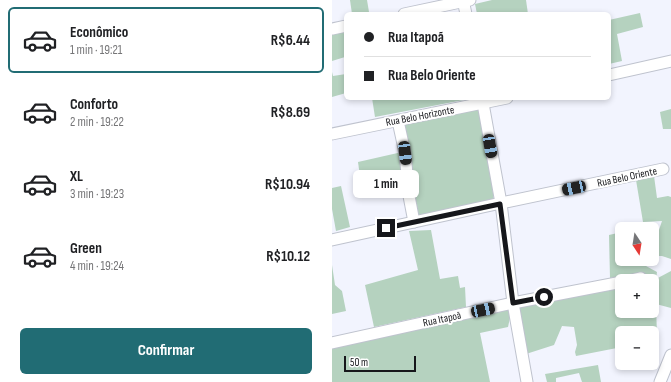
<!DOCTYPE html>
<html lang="pt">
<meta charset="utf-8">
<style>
:root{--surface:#fff;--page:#f2f2f2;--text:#202124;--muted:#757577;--line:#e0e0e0;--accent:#216c74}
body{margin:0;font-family:"Sofia Sans Condensed",sans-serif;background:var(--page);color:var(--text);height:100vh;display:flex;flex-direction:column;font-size:15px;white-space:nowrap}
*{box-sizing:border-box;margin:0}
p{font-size:13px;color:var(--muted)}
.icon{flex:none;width:22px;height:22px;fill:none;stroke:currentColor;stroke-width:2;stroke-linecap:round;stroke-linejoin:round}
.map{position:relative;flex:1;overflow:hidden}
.details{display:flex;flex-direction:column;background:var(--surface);width:332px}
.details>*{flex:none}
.banner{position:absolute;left:12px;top:12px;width:267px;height:88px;border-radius:6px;box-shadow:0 2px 6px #0003;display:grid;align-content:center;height:88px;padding:0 20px;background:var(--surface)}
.needle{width:26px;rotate:168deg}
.buttons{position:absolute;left:283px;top:222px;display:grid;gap:8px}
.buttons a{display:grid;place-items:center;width:44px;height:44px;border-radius:6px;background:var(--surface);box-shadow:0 2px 6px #0003;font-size:20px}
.scale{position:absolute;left:12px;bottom:10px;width:72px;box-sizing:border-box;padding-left:4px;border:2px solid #16171b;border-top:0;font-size:11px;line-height:14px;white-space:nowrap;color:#16171b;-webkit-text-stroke:3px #fff;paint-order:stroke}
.end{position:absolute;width:18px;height:18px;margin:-9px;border:5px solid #16171b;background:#fff;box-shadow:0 0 0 2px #fff}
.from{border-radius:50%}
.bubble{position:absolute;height:28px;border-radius:6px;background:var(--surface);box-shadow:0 2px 6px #0003;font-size:13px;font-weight:700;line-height:28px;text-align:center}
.car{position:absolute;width:12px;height:24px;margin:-12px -6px;border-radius:5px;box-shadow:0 0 3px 1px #0007;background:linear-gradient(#222 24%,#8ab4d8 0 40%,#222 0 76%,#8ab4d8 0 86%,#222 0)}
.banner b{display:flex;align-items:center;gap:14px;height:38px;font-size:15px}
.banner b+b{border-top:1px solid var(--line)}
.banner i{width:10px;height:10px;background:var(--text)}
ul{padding:7px 0 0;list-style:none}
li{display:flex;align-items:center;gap:12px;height:66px;margin:0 8px 6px;padding:0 12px;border:2px solid transparent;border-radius:6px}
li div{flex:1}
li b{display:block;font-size:15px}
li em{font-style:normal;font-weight:700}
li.active{border-color:var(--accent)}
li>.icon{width:36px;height:36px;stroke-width:1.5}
.cta{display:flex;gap:8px;margin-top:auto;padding:8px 20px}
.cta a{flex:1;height:46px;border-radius:6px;background:var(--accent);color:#fff;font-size:16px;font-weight:700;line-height:46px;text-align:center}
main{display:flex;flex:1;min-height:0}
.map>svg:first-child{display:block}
.green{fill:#b5d2bf}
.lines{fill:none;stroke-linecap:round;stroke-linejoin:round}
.minor-casing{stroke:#bfc3ce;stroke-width:13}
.minor{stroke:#fff;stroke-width:11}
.route{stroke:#16171b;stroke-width:5}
.labels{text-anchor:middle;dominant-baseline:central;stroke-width:4;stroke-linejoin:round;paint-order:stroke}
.street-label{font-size:11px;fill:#16171b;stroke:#fff}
</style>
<main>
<section class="details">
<ul>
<li class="active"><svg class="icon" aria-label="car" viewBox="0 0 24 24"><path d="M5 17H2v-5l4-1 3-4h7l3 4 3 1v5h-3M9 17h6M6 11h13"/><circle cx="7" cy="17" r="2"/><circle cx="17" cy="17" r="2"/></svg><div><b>Econômico</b><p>1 min · 19:21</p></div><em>R$6.44</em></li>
<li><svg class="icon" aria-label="car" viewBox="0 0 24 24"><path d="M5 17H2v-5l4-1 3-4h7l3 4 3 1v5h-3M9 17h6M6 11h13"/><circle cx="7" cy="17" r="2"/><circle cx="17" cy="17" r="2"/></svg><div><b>Conforto</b><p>2 min · 19:22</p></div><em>R$8.69</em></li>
<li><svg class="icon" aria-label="car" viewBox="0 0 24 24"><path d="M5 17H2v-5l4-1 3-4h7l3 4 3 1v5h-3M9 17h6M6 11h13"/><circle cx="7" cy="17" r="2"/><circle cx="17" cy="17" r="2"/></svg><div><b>XL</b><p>3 min · 19:23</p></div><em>R$10.94</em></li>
<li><svg class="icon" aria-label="car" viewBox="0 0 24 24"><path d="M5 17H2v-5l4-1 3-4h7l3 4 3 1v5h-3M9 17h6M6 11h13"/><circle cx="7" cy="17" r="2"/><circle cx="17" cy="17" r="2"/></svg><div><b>Green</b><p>4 min · 19:24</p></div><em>R$10.12</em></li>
</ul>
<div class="cta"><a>Confirmar</a></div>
</section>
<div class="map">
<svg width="339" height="382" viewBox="0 0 339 382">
<rect width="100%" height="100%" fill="#f2f4fe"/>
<!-- green -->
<g class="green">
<path d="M18 0H35L37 12 32 14H20Z"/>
<path d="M160 0H194L196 14H145L143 4Z"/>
<path d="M308 13 311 27 285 34 290 61 277 64V20Z"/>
<path d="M7 30 13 34V57L0 61V34Z"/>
<path d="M0 72 1 76 14 74V93L0 97Z"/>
<path d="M40 98H142L43 117Z"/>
<path d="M149 109 162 200 87 217 81 193 71 123Z"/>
<path d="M339 109V129H331L328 112Z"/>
<path d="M70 152 72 190 31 198 26 162Z"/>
<path d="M322 176 325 198 336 196 339 197V259L330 256H320V236H325L330 221 311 222 304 180Z"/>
<path d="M9 186 18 227 4 231 0 209V188Z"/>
<path d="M99 230 108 279 126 276 128 288 133 287 134 307 42 327 33 285 86 270 77 231Z"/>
<path d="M290 232V259H315L314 266 325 272 324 279 339 271V308L324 304 325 336 320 335V333H290V347L244 356 243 352 245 345 242 327 230 326 222 345 194 354 186 306 290 285V311H320V281H312L314 274 278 278 277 235Z"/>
<path d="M0 265 3 285 10 291 14 311 0 314Z"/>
<path d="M174 307 179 313 176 327 148 333 158 382H0V346Z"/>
<path d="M266 365 269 382H250L247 373 224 378V382H215L213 374Z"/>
</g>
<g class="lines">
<!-- minor casing -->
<g class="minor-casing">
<g id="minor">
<path d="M131 0 134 14"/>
<path d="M72 14 138 0"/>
<path d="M0 29 14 26"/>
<path d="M277 75 339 61"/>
<path d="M150 98 169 203 181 303 195 382"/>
<path d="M66 121 73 153 77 196 82 222"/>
<path d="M0 134 175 98"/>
<path d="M0 240 169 203 331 169"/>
<path d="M295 281 309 278"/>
<path d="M0 343 181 303 290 282"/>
<path d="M328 382 339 355"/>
</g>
</g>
<!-- minor -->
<use href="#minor" class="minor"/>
</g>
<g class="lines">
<!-- route -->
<path class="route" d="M54 228 168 204 181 303 212 297"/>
</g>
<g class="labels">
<!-- street labels -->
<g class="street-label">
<text transform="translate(88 116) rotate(-11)">Rua Belo Horizonte</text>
<text transform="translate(295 177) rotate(-12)">Rua Belo Oriente</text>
<text transform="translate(110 319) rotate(-12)">Rua Itapoã</text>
</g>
</g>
</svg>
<div class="buttons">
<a><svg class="needle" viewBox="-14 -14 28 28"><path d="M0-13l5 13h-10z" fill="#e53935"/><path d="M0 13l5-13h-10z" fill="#757577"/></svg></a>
<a>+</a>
<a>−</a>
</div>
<div class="scale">50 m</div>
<i class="end from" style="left:212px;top:297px"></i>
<i class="end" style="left:54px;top:228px"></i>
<div class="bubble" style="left:21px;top:170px;width:66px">1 min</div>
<i class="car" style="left:158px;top:146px;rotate:170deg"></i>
<i class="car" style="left:73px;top:153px;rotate:173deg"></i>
<i class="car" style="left:242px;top:188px;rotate:258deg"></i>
<i class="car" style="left:151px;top:310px;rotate:78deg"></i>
<div class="banner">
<b><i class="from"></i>Rua Itapoã</b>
<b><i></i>Rua Belo Oriente</b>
</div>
</div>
</main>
